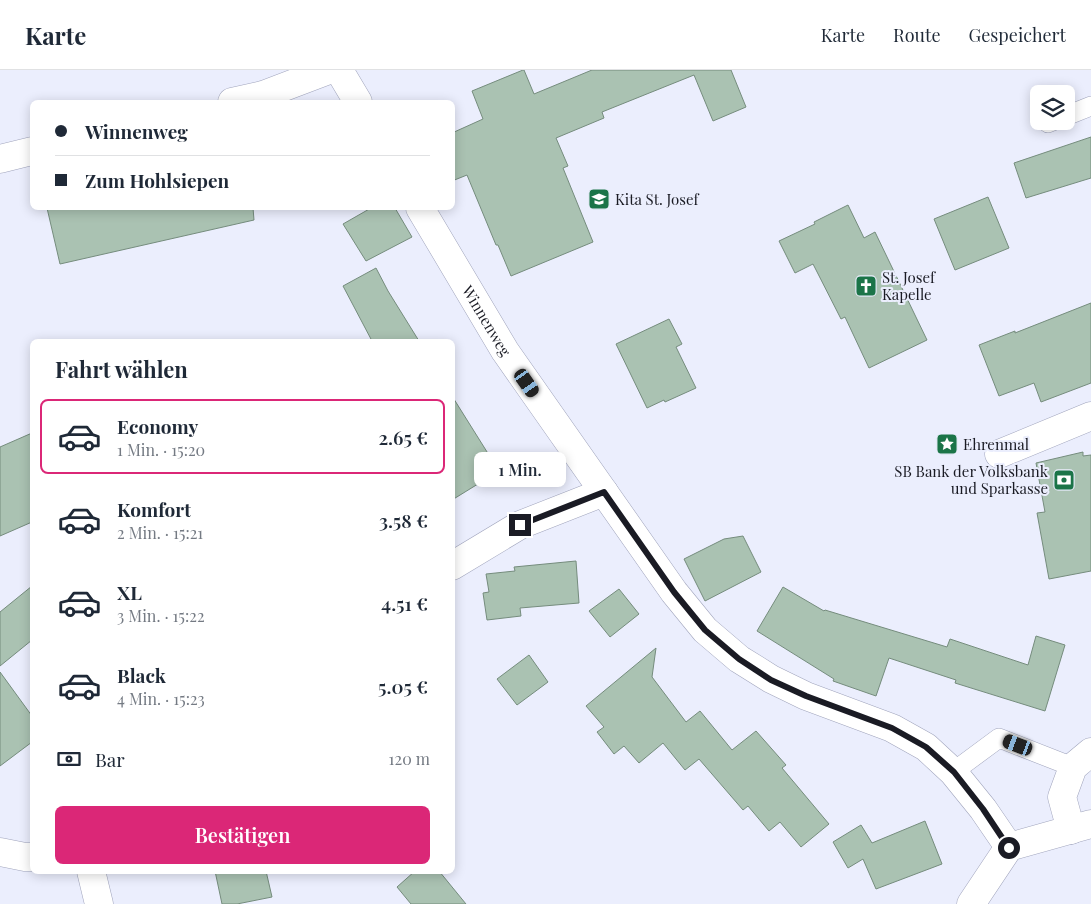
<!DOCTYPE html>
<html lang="de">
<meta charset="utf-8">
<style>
:root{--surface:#fff;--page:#f6f6f7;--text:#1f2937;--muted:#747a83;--line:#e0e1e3;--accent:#db2777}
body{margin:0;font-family:"Playfair Display",serif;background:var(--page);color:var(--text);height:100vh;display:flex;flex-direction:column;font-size:19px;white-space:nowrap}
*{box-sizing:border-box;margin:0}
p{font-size:16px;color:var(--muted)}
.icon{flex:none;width:28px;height:28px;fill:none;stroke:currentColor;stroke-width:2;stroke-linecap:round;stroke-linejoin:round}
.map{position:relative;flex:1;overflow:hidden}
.drawer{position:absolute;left:30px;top:269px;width:425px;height:535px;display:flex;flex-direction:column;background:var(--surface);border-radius:8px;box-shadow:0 2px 12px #0003}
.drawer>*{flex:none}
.top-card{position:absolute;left:30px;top:30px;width:425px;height:110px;border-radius:8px;box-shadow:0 2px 12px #0003;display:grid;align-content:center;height:110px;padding:0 25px;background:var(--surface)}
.fabs{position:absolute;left:1030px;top:15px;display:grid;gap:10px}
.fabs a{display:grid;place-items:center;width:45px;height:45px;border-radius:8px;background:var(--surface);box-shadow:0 2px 12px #0003;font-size:25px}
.end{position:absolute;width:22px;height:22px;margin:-11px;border:6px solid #1a1b24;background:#fff;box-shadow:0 0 0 2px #fff}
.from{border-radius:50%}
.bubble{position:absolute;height:35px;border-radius:8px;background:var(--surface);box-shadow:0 2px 12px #0003;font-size:16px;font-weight:600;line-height:35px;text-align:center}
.car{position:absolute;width:15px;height:30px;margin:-15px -8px;border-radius:6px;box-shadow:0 0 4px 1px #0007;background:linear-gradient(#222 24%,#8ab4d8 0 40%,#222 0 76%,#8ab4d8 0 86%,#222 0)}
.top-card b{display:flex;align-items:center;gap:18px;height:48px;font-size:19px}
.top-card b+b{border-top:1px solid var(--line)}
.top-card i{width:12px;height:12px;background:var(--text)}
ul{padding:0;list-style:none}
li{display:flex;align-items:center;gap:15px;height:75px;margin:0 10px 8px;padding:0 15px;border:2px solid transparent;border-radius:8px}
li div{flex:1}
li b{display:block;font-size:19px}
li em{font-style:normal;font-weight:600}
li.current{border-color:var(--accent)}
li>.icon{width:45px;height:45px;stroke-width:1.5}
h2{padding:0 25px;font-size:22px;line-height:60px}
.pay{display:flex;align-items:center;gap:12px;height:55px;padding:0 25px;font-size:19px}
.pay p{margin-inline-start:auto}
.button{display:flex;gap:10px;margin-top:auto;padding:10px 25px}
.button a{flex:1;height:58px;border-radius:8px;background:var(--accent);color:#fff;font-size:20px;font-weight:600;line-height:58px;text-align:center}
header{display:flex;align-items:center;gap:30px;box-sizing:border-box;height:70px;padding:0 25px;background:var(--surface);border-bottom:1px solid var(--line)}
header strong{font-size:24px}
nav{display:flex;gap:28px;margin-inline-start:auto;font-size:18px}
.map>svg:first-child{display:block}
.building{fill:#aac2b2;stroke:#758c7d}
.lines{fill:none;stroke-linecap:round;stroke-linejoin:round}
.lane-casing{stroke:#a0a4bc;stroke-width:20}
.street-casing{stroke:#a0a4bc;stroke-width:29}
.lane{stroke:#fff;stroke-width:19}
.street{stroke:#fff;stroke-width:28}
.route{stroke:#1a1b24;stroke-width:6}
.labels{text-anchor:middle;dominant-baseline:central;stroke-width:4;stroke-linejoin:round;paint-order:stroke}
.poi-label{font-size:15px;fill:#1a1b24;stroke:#ebeefd;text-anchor:start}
.street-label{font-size:15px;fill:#1a1b24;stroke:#ebeefd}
</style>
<header>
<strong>Karte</strong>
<nav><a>Karte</a><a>Route</a><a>Gespeichert</a></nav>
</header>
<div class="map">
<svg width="1091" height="834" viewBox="0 0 1091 834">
<rect width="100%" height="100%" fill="#ebeefd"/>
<!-- building -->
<g class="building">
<path d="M523 0H524L534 24 592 0H731L746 37 713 51 694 5 602 42 604 48 556 68 568 96 563 98 593 172 511 206 498 175H496L467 105 452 111V63L483 49 472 21Z"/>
<path d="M1091 67V108L1026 128 1014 93Z"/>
<path d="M988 127 1009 178 955 200 934 149Z"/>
<path d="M848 135 864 168 875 162 927 270 869 298 845 247 841 249 813 194 795 203 779 171 815 154 814 152Z"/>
<path d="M47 138H253L254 150 60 194Z"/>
<path d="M371 138H395L412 167 366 191 343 154Z"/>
<path d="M376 198 388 221 419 271H372L343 216Z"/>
<path d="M1091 233V313L1041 332 1034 313 999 326 979 275 1015 261V263Z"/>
<path d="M669 249 682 274 676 277 696 318 665 332 664 330 647 338 616 274Z"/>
<path d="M452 326 499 401 452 430Z"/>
<path d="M32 363V452L0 466V377Z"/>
<path d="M1083 382V386L1091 385V501L1049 509 1037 443 1045 442 1036 393Z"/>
<path d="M743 466 761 502 705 531 684 489 724 469Z"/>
<path d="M576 491 579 533 520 538 521 546 487 550 483 523 489 522 486 504 515 501 514 497Z"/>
<path d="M32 516V570L0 596V542Z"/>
<path d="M783 517 824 541 825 540 947 577 950 569 1028 595 1036 566 1065 575 1045 641 955 613 956 610 889 588 876 626 833 611 834 609 757 561Z"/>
<path d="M619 519 639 544 610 567 589 541Z"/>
<path d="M656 578 652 607 686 652 700 641 732 680 756 661 786 695 782 698 829 754 801 777 780 752 769 761 748 736 743 740 699 689 685 700 663 673 639 693 624 676 614 684 597 662 604 657 586 636Z"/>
<path d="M529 585 548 612 517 635 497 609Z"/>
<path d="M0 602 32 646V672L0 696Z"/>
<path d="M925 751 942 794 876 819 863 789 848 798 833 772 861 755 872 773Z"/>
<path d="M215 801H266L272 827 237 834H222Z"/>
<path d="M415 801H439L466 834H411L397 817Z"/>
</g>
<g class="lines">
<!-- lane casing -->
<g class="lane-casing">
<g id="lane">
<path d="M1066 46 1091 36"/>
<path d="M1048 53 1053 51"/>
<path d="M953 702 999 668 1073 697"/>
</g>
</g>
<!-- street casing -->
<g class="street-casing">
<g id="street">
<path d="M339 0 358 32"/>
<path d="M232 32 263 25 329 0"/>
<path d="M0 89 32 81"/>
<path id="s1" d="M420 138 505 281 674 522 705 560 739 589 771 609 806 626 892 658 926 677 953 702 983 739 1009 777"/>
<path d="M999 384 1091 346"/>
<path d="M452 496 520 455 604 422"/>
<path d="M1071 760 1062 727 1073 697 1091 682"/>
<path d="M0 782 25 787H32"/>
<path d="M91 801 99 834"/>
<path d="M971 834 1009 777 1091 754"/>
</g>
</g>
<!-- lane -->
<use href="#lane" class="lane"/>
<!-- street -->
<use href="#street" class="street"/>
</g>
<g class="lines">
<!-- route -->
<path class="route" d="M520 455 604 422 674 522 705 560 739 589 771 610 806 626 892 658 926 677 954 702 983 739 1009 778"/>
</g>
<!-- icons -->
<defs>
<g id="school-square" transform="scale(1.125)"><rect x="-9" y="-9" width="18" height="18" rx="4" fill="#1b7448" stroke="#ebeefd"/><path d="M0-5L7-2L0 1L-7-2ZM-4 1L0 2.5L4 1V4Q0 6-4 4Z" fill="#fff"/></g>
<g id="church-square" transform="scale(1.125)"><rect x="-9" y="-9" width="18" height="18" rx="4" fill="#1b7448" stroke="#ebeefd"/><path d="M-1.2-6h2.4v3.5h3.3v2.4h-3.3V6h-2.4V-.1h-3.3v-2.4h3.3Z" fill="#fff"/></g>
<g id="sight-square" transform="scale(1.125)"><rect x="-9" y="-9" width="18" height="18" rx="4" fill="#1b7448" stroke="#ebeefd"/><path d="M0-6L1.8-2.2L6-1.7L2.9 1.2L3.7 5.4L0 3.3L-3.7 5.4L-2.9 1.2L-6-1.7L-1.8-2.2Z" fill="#fff"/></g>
<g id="bank-square" transform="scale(1.125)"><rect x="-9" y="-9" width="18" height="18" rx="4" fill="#1b7448" stroke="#ebeefd"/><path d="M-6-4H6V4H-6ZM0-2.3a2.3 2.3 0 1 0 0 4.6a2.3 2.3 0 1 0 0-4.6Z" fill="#fff"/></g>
</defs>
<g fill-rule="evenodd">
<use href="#school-square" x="599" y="129"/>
<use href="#church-square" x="866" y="216"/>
<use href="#sight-square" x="947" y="374"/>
<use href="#bank-square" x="1064" y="410"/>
</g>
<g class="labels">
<!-- poi labels -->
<g class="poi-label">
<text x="615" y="129">Kita St. Josef</text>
<text x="882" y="207">St. Josef<tspan x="882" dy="17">Kapelle</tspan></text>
<text x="963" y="374">Ehrenmal</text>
<text x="1048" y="401" text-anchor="end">SB Bank der Volksbank<tspan x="1048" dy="17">und Sparkasse</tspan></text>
</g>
<!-- street labels -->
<g class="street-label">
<text stroke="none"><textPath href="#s1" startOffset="131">Winnenweg</textPath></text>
</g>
</g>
</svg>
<div class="fabs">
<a><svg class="icon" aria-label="layers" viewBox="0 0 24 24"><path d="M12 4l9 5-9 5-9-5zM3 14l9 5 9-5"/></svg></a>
</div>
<i class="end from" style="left:1009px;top:778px"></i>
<i class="end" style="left:520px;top:455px"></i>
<div class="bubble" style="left:474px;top:382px;width:92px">1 Min.</div>
<i class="car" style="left:527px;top:313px;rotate:145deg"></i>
<i class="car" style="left:1018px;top:675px;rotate:291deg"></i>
<div class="top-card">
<b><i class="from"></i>Winnenweg</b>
<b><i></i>Zum Hohlsiepen</b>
</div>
<section class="drawer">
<h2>Fahrt wählen</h2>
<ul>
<li class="current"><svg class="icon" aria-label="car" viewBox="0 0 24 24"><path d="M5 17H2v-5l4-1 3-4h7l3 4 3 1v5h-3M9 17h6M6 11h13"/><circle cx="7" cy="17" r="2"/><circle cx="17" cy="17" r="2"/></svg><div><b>Economy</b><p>1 Min. · 15:20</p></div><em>2.65 €</em></li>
<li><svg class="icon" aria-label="car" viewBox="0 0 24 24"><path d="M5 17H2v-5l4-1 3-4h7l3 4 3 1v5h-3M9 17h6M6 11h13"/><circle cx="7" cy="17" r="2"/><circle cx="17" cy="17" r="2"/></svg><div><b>Komfort</b><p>2 Min. · 15:21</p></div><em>3.58 €</em></li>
<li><svg class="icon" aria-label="car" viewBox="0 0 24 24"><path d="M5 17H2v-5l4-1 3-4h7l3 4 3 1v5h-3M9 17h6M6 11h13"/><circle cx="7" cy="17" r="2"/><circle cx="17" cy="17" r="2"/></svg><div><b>XL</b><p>3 Min. · 15:22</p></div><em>4.51 €</em></li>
<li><svg class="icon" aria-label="car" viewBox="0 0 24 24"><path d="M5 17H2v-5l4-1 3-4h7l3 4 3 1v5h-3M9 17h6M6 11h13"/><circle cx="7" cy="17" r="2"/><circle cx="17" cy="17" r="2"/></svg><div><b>Black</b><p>4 Min. · 15:23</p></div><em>5.05 €</em></li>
</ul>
<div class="pay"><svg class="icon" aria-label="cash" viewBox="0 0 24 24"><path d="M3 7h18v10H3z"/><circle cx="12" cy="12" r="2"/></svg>Bar<p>120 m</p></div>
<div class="button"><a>Bestätigen</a></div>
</section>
</div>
